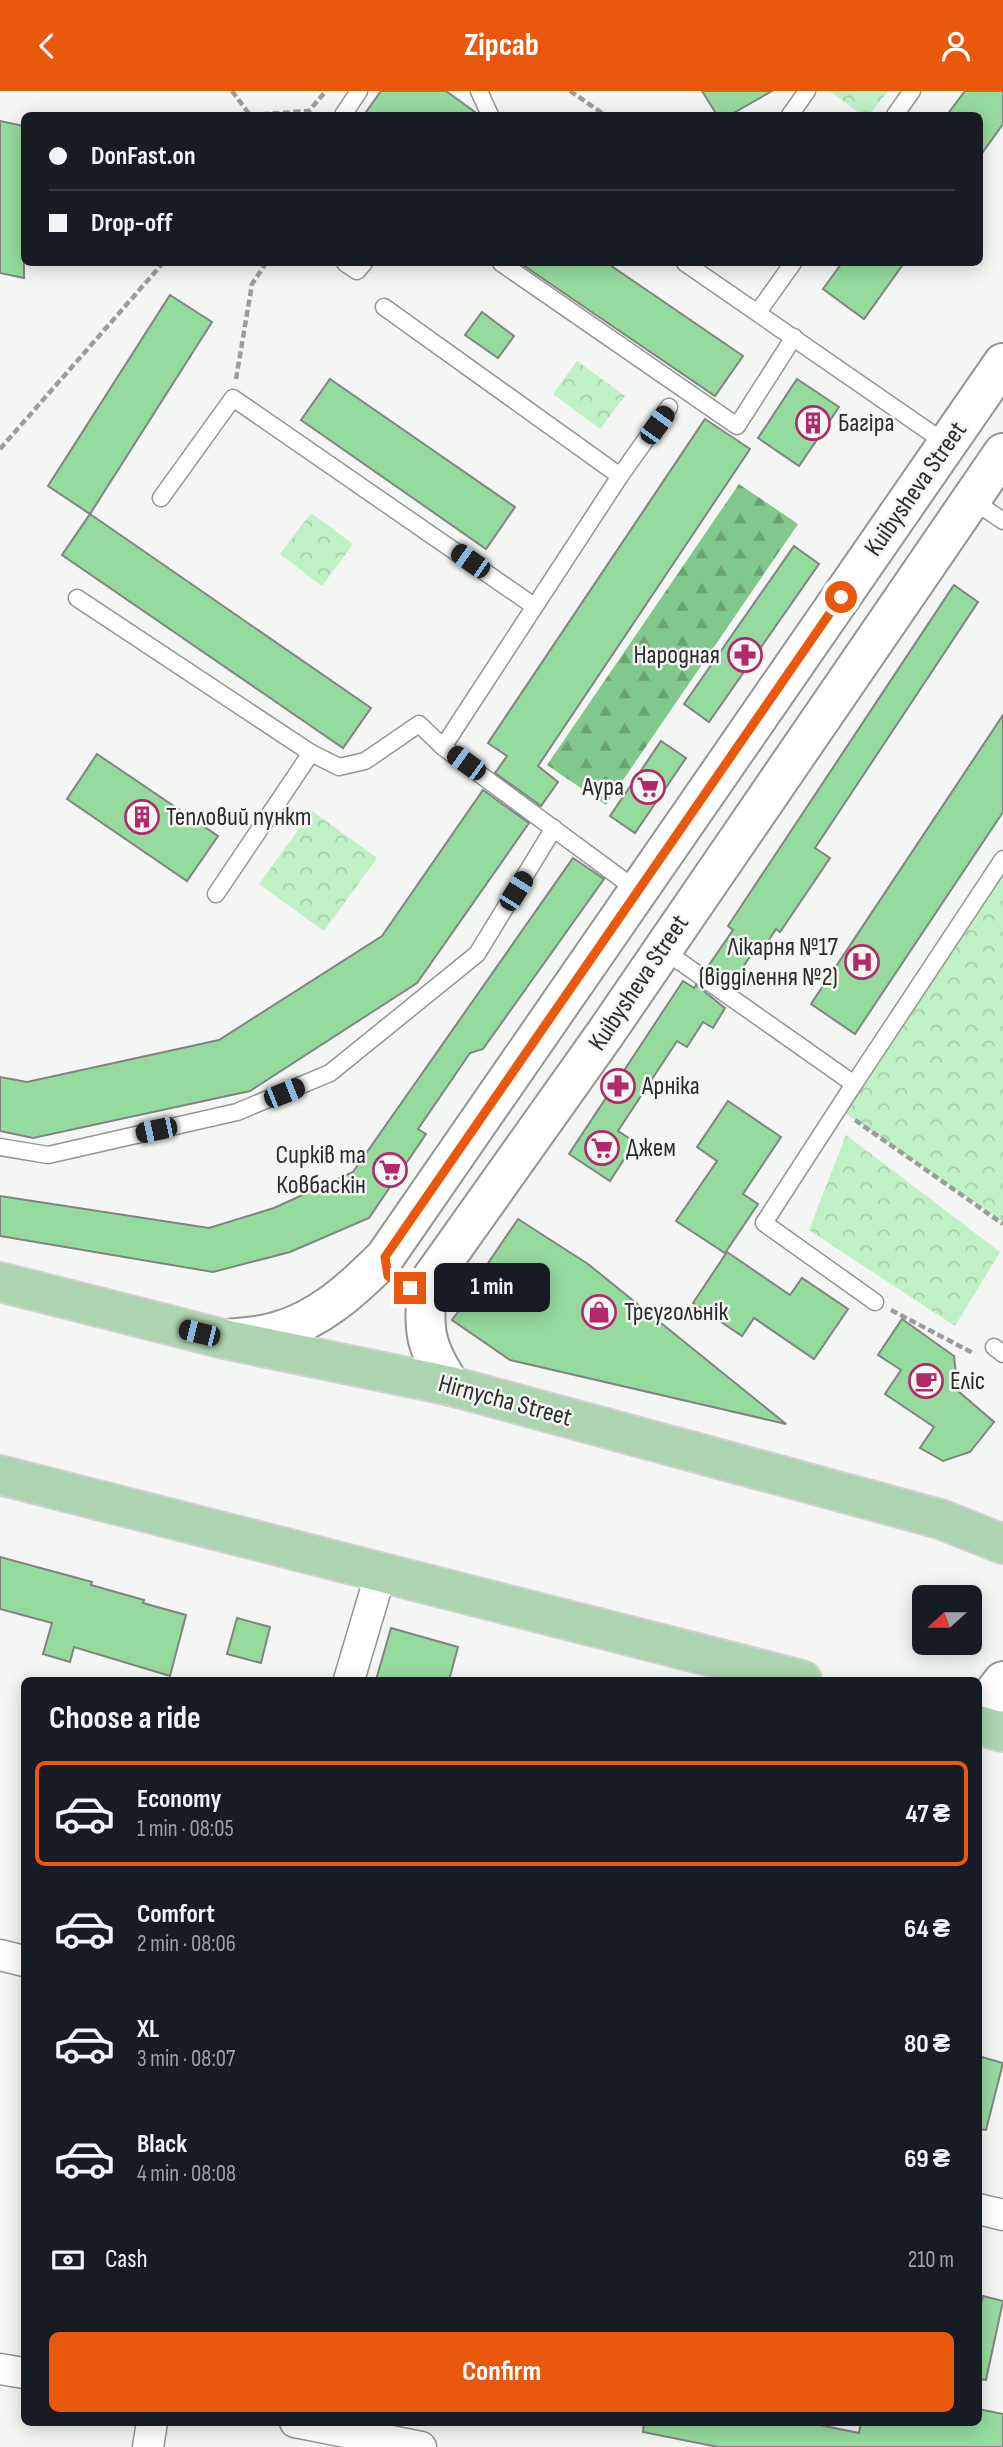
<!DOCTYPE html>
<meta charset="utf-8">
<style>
:root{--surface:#171b24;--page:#242831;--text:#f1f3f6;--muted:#9ea1a6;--line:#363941;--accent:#ea580c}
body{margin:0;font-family:"Sofia Sans Condensed",sans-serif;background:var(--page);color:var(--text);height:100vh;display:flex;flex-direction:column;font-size:26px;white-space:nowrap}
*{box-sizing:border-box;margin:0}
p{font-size:23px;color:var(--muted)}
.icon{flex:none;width:38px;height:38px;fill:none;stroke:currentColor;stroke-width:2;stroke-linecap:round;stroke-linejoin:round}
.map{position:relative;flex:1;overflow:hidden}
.panel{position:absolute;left:21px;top:1586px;width:961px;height:749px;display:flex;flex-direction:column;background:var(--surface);border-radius:10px;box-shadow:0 4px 18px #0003}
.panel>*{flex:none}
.hud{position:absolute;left:21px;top:21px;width:962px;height:154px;border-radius:10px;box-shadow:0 4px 18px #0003;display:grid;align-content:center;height:154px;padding:0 28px;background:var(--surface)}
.needle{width:46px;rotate:249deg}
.buttons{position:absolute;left:912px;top:1494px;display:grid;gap:14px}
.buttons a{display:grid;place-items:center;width:70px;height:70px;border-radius:10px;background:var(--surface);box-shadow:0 4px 18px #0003;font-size:35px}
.end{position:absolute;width:32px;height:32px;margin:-16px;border:9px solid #ea580c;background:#fff;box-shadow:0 0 0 4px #fff}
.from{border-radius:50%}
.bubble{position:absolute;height:49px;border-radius:10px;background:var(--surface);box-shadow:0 4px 18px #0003;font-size:23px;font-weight:700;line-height:49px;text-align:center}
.car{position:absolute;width:21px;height:42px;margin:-21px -10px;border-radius:9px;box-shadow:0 0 5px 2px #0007;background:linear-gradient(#222 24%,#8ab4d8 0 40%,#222 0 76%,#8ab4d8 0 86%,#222 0)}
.hud b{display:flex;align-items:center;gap:24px;height:66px;font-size:26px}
.hud b+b{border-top:2px solid var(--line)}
.hud i{width:18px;height:18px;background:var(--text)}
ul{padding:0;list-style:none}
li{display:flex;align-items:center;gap:21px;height:105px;margin:0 14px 10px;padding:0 14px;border:4px solid transparent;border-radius:10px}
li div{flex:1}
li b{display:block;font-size:26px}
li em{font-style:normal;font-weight:700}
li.selected{border-color:var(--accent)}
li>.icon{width:63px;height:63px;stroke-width:1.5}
h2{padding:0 28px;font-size:32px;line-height:84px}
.pay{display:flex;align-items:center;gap:18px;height:77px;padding:0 28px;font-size:26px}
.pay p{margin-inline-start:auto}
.action{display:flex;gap:14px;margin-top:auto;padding:14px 28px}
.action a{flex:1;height:80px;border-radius:10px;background:var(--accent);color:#fff;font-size:28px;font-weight:700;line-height:80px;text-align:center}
header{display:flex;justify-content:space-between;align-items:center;height:91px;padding:0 28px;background:var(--accent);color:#fff;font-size:32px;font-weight:700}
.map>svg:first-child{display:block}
.forest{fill:url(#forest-firs)}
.park{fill:url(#park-crowns)}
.building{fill:#96db9e;stroke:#818482;stroke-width:2}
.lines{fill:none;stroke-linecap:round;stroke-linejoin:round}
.service-casing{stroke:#939693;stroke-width:19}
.minor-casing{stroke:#939693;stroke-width:33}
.secondary-casing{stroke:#939693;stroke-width:42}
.primary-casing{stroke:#d0d1d0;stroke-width:42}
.path{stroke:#9b9d9b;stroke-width:4.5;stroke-dasharray:7 3.5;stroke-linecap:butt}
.service{stroke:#fff;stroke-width:16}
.minor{stroke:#fff;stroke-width:30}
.secondary{stroke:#fff;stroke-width:38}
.primary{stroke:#acd4b1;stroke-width:38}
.route{stroke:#ea580c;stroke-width:9}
.labels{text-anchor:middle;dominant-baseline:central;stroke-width:5;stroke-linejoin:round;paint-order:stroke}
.poi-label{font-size:26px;fill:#2b2c2b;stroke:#f3f6f3;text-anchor:start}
.street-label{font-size:26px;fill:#2b2c2b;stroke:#f3f6f3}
</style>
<header><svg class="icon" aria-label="back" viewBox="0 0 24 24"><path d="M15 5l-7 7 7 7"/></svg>Zipcab<svg class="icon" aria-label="person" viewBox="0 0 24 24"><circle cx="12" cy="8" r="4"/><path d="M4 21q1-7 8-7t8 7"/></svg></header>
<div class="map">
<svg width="1003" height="2356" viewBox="0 0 1003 2356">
<defs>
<pattern id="forest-firs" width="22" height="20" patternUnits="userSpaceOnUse" patternTransform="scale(1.75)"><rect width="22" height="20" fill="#82c78b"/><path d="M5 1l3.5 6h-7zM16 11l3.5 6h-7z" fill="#6ba272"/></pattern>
<pattern id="park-crowns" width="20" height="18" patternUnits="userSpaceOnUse" patternTransform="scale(1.75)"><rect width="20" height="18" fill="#bff1c4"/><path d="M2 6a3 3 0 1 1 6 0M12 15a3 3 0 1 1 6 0" fill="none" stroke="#a4cfa9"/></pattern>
</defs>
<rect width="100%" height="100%" fill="#f3f6f3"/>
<!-- forest -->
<path class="forest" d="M739 393 798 433 606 714 547 674Z"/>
<!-- park -->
<g class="park">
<path d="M830 0H888L869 24H862Z"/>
<path d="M577 270 625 305 600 338 553 303Z"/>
<path d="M311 422 353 453 322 495 280 463Z"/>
<path d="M312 720 377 767 324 840 259 793Z"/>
<path d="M1003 768V1131L838 1017Z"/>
<path d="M846 1044 1000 1161 955 1235 809 1139Z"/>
</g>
<!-- building -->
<g class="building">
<path d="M381 0H446L479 24H364Z"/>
<path d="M702 0H772L730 24H717Z"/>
<path d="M965 0H1003V33L980 65V24H947Z"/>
<path d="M0 30 24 35V187L0 182Z"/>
<path d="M520 172H607L743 265 715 305Z"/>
<path d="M842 172H904L864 228 823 198Z"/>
<path d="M170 204 212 231 90 423 48 395Z"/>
<path d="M482 221 514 245 498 267 465 244Z"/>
<path d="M330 288 515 416 486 458 301 329Z"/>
<path d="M797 288 839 316 799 375 758 347Z"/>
<path d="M705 328 750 358 538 675 558 691 541 715 495 682 507 665 488 652Z"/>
<path d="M90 423 371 617 343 657 62 464Z"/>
<path d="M794 455 819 473 709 631 684 613Z"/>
<path d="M954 494 978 511 815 757 830 767 780 841 776 838 761 861 755 858 731 894 707 877 733 839 728 835Z"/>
<path d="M1003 624V721L855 943 811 913Z"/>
<path d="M661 650 686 667 635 742 610 725Z"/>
<path d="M97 663 218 745 187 790 67 708Z"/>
<path d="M483 699 529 732 417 892 250 1000 33 1047 0 1040V986L27 991 219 949 382 845Z"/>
<path d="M573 767 604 788 483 958 470 962 418 1038 426 1043 369 1127 290 1161 213 1181 0 1145V1105L209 1137 274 1117 353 1081Z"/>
<path d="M683 890 694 897 696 894 725 917 713 937 703 931 687 956 677 950 618 1040 635 1051 610 1090 569 1063Z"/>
<path d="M728 1010 781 1046 743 1103 758 1113 725 1162 676 1130 717 1070 697 1056Z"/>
<path d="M518 1128 588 1173 786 1333 510 1269 452 1229 484 1186 480 1184Z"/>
<path d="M727 1161 790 1204 802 1187 848 1218 814 1268 754 1227 742 1245 693 1212Z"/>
<path d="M902 1228 954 1265 958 1300 994 1331 970 1361 943 1370 920 1357 934 1336 885 1303 901 1279 878 1264Z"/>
<path d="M0 1466 92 1491 91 1494 144 1509 143 1512 186 1524 170 1585 74 1556 70 1571 43 1563 52 1532 0 1518Z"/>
<path d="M237 1527 270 1536 261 1572 227 1563Z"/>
<path d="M391 1537 458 1556 449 1589H376Z"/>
<path d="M978 1965 1003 1972 986 2039 978 2038Z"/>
<path d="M983 2205 1003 2210 986 2289 978 2288V2224Z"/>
<path d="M978 2318 1003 2323V2356H718L643 2341 644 2331H805L859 2342 861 2331H978Z"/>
</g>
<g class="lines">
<!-- service casing -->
<g class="service-casing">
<g id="service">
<path d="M479 0 490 24"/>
<path d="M343 24 359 0"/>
<path d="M790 24 807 0"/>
<path d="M895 24 912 0"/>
<path d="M345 172 357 180 364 172"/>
<path d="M501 172 737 335 794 246"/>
<path d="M685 172 947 353"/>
<path d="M384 216 620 385"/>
<path d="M758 221 793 172"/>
<path d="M161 407 233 307 534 515"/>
<path d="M971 408 1003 430"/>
<path d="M77 507 311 662 339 676 365 670 419 633 443 656"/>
<path d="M638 800 443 656 620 385 669 316"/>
<path d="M216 803 311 662"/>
<path d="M662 858 854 993 1003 768"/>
<path d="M854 993 764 1132 875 1211"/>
<path d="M0 1056 48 1064 237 1021 330 982 477 863 554 737"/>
<path d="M994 1256 1003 1263"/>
</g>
</g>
<!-- minor casing -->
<g class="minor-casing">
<g id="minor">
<path d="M349 1589 381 1481"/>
<path d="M0 1864 24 1870"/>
<path d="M978 2118 1003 2124"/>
<path d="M0 2278 24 2282"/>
<path d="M295 2331 421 2356"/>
<path d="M148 2356 152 2331"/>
</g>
</g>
<!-- secondary casing -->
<g class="secondary-casing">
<g id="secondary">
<path d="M226 1248C242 1246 259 1246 275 1241 320 1229 353 1198 385 1166L1003 272"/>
<path d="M451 1295C425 1257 421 1236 429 1191L605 943 1003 362"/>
<path d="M978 1613 992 1604 1003 1590"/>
</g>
</g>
<!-- primary casing -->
<g class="primary-casing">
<g id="primary">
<path d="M0 1191 224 1248 451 1295 940 1428 1003 1453"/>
<path d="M0 1384 802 1589"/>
<path d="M978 1634 1003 1641"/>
</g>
</g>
<!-- path -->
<g class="path">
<path d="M232 0 250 24 309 20 326 0"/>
<path d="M570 0 605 24"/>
<path d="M236 288 252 193 266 172"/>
<path d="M0 358 163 172"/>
<path d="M855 1029 1003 1133"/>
<path d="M891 1219 973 1262"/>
</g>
<!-- service -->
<use href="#service" class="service"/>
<!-- minor -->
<use href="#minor" class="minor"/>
<!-- secondary -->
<use href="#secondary" class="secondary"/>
<!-- primary -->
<use href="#primary" class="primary"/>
</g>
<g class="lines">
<!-- route -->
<path class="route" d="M410 1197 388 1185 385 1166 841 506"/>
</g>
<!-- icons -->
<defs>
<g id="building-ring" transform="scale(1.75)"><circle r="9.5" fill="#f3f6f3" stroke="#b22969" stroke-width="1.5"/><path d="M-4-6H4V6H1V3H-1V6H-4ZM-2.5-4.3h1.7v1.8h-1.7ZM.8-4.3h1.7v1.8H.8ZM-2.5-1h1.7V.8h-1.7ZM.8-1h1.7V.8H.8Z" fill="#b22969"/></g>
<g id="pharmacy-ring" transform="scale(1.75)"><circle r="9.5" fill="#f3f6f3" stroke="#b22969" stroke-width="1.5"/><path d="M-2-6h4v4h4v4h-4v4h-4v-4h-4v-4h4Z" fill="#b22969"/></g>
<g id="supermarket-ring" transform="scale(1.75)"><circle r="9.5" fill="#f3f6f3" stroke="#b22969" stroke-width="1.5"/><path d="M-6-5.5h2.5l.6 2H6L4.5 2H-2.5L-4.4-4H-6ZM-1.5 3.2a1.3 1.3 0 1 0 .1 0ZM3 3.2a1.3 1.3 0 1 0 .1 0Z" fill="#b22969"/></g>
<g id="hospital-ring" transform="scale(1.75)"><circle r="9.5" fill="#f3f6f3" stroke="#b22969" stroke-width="1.5"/><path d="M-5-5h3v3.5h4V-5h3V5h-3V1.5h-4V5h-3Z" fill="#b22969"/></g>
<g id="shop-ring" transform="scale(1.75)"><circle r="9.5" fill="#f3f6f3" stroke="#b22969" stroke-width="1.5"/><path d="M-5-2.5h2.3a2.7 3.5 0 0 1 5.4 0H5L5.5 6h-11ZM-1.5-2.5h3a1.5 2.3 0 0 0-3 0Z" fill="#b22969"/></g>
<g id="cafe-ring" transform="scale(1.75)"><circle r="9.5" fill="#f3f6f3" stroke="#b22969" stroke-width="1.5"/><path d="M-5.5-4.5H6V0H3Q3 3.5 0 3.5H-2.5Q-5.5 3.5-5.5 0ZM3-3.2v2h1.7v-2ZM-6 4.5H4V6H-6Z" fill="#b22969"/></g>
</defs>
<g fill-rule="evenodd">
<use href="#building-ring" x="813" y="332"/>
<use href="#pharmacy-ring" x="745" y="564"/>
<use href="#supermarket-ring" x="648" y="696"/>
<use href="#building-ring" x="142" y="726"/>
<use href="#hospital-ring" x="862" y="871"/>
<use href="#pharmacy-ring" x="618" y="995"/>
<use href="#supermarket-ring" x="602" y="1057"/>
<use href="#supermarket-ring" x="390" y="1079"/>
<use href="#shop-ring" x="599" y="1221"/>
<use href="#cafe-ring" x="926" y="1290"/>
</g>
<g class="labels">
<!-- poi labels -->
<g class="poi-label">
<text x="838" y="332">Багіра</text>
<text x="720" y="564" text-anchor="end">Народная</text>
<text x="624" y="696" text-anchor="end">Аура</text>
<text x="166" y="726">Тепловий пункт</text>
<text x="838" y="856" text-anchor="end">Лікарня №17<tspan x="838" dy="30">(відділення №2)</tspan></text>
<text x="642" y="995">Арніка</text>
<text x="626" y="1057">Джем</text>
<text x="366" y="1064" text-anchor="end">Сирків та<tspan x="366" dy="30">Ковбаскін</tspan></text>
<text x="624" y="1221">Трєугольнік</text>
<text x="950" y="1290">Еліс</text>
</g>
<!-- street labels -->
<g class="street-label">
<text transform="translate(916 398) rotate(-55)">Kuibysheva Street</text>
<text transform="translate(639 892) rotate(-56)">Kuibysheva Street</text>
<text transform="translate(505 1310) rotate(15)">Hirnycha Street</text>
</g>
</g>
</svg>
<div class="buttons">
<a><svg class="needle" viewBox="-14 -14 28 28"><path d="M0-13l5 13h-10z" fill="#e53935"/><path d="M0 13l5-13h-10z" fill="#9ea1a6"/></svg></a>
</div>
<i class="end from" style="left:841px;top:506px"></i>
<i class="end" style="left:410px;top:1197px"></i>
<div class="bubble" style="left:434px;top:1172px;width:116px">1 min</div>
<i class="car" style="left:657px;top:334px;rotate:36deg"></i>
<i class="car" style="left:470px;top:470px;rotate:305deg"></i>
<i class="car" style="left:466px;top:672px;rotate:306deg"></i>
<i class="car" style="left:516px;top:800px;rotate:32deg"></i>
<i class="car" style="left:284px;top:1002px;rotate:68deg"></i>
<i class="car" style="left:156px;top:1039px;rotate:258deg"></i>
<i class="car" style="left:199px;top:1242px;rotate:284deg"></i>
<div class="hud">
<b><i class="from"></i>DonFast.on</b>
<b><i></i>Drop-off</b>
</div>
<section class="panel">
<h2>Choose a ride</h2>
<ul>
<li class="selected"><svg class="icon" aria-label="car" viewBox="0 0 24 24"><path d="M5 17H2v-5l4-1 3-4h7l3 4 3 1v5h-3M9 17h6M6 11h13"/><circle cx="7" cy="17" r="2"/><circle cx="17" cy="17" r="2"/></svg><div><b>Economy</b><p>1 min · 08:05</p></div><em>47 ₴</em></li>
<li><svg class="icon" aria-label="car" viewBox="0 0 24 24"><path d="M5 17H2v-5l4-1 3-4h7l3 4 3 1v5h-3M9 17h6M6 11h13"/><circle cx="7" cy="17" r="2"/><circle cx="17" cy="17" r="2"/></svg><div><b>Comfort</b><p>2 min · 08:06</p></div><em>64 ₴</em></li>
<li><svg class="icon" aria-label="car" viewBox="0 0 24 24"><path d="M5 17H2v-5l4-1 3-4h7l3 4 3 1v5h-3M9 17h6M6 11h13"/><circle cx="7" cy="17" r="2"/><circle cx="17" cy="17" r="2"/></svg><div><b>XL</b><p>3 min · 08:07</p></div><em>80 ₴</em></li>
<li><svg class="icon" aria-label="car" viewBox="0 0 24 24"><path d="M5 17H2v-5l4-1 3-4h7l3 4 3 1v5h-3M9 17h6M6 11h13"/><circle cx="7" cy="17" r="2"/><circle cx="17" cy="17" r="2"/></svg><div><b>Black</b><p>4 min · 08:08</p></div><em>69 ₴</em></li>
</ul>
<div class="pay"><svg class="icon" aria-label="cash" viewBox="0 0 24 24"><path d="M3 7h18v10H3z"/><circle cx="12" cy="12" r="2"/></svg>Cash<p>210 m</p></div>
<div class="action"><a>Confirm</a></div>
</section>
</div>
